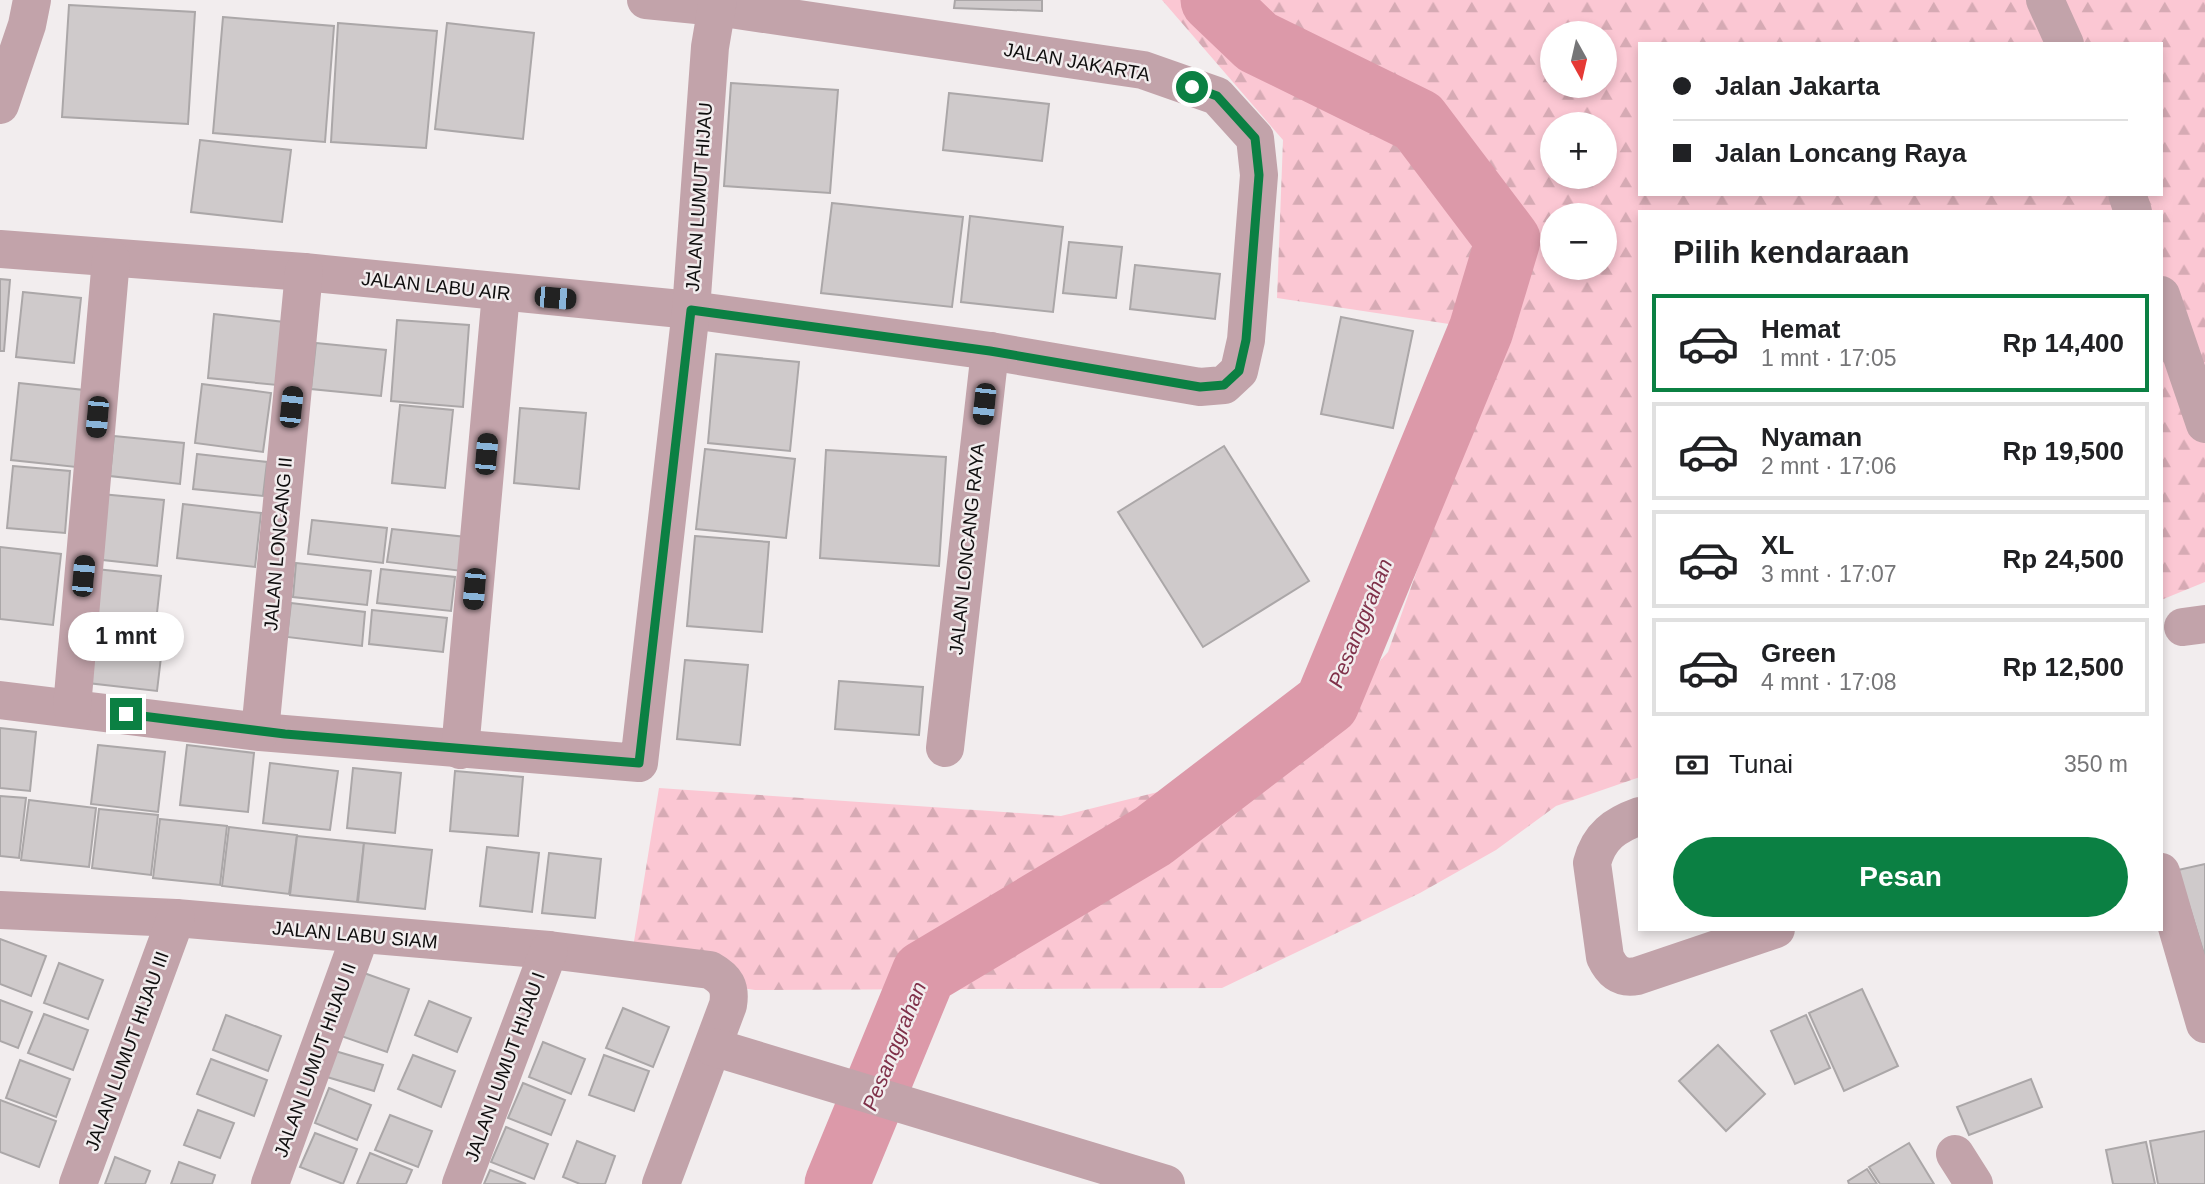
<!DOCTYPE html>
<html lang="id">
<meta charset="utf-8">
<style>
:root{--surface:#fff;--page:#f2f2f2;--text:#202124;--muted:#757577;--line:#e0e0e0;--accent:#0b8043}
body{margin:0;font-family:Arial,sans-serif;background:var(--page);color:var(--text);height:100vh;display:flex;flex-direction:column;font-size:26px;white-space:nowrap}
*{box-sizing:border-box;margin:0}
p{font-size:23px;color:var(--muted)}
.icon{flex:none;width:38px;height:38px;fill:none;stroke:currentColor;stroke-width:2;stroke-linecap:round;stroke-linejoin:round}
.map{position:relative;flex:1;overflow:hidden}
.details{position:absolute;left:1638px;top:210px;width:525px;height:721px;display:flex;flex-direction:column;background:var(--surface);border-radius:0px;box-shadow:0 4px 10px #0003}
.details>*{flex:none}
.banner{position:absolute;left:1638px;top:42px;width:525px;height:154px;border-radius:0px;box-shadow:0 4px 10px #0003;display:grid;align-content:center;height:154px;padding:0 35px;background:var(--surface)}
.needle{width:46px;rotate:172deg}
.buttons{position:absolute;left:1540px;top:21px;display:grid;gap:14px}
.buttons a{display:grid;place-items:center;width:77px;height:77px;border-radius:50%;background:var(--surface);box-shadow:0 4px 10px #0003;font-size:35px}
.end{position:absolute;width:32px;height:32px;margin:-16px;border:9px solid #0b8043;background:#fff;box-shadow:0 0 0 4px #fff}
.from{border-radius:50%}
.bubble{position:absolute;height:49px;border-radius:24px;background:var(--surface);box-shadow:0 4px 10px #0003;font-size:23px;font-weight:800;line-height:49px;text-align:center}
.car{position:absolute;width:21px;height:42px;margin:-21px -10px;border-radius:9px;box-shadow:0 0 5px 2px #0007;background:linear-gradient(#222 24%,#8ab4d8 0 40%,#222 0 76%,#8ab4d8 0 86%,#222 0)}
.banner b{display:flex;align-items:center;gap:24px;height:66px;font-size:26px}
.banner b+b{border-top:2px solid var(--line)}
.banner i{width:18px;height:18px;background:var(--text)}
ul{padding:0;list-style:none}
li{display:flex;align-items:center;gap:21px;height:98px;margin:0 14px 10px;padding:0 21px;border:4px solid var(--line);border-radius:0px}
li div{flex:1}
li b{display:block;font-size:26px}
li em{font-style:normal;font-weight:800}
li.selected{border-color:var(--accent)}
li>.icon{width:63px;height:63px;stroke-width:1.5}
h2{padding:0 35px;font-size:32px;line-height:84px}
.pay{display:flex;align-items:center;gap:18px;height:77px;padding:0 35px;font-size:26px}
.pay p{margin-inline-start:auto}
.action{display:flex;gap:14px;margin-top:auto;padding:14px 35px}
.action a{flex:1;height:80px;border-radius:42px;background:var(--accent);color:#fff;font-size:28px;font-weight:800;line-height:80px;text-align:center}
.map>svg:first-child{display:block}
.forest{fill:url(#forest-firs);fill-rule:evenodd}
.lines{fill:none;stroke-linecap:round;stroke-linejoin:round}
.river{stroke:#dc99a9;stroke-width:65}
.building{fill:#cfcacb;stroke:#aba7a8;stroke-width:2}
.street{stroke:#c2a3aa;stroke-width:38}
.route{stroke:#0b8043;stroke-width:9}
.labels{text-anchor:middle;dominant-baseline:central;stroke-width:5;stroke-linejoin:round;paint-order:stroke}
.street-label{font-size:19px;fill:#0f0e0e;stroke:#f2edee}
.water-label{font-size:21px;font-style:italic;fill:#7f3049;stroke:#f2edee}
</style>
<div class="map">
<svg width="2205" height="1184" viewBox="0 0 2205 1184">
<defs>
<pattern id="forest-firs" width="22" height="20" patternUnits="userSpaceOnUse" patternTransform="scale(1.75)"><rect width="22" height="20" fill="#fbc7d3"/><path d="M5 1l3.5 6h-7zM16 11l3.5 6h-7z" fill="#d6aab4"/></pattern>
</defs>
<rect width="100%" height="100%" fill="#f2edee"/>
<!-- forest -->
<path class="forest" d="M1162 0H2205V582L2161 600V212H1640V777L1556 806 1496 850 1420 893 1222 988 755 990 629 972 659 788 1061 816 1291 759 1388 652 1502 332 1277 298 1283 140ZM1552 33H1605V86H1552ZM1640 44H2161V194H1640ZM1552 124H1605V177H1552ZM1552 215H1605V268H1552Z"/>
<g class="lines">
<!-- river -->
<path class="river" d="M837 1184 924 973 1153 836 1327 703 1481 330 1508 240 1418 121 1257 42 1213 0"/>
</g>
<!-- building -->
<g class="building">
<path d="M955 0H1042V11L954 8Z"/>
<path d="M69 5 195 12 188 124 62 117Z"/>
<path d="M223 17 334 26 325 142 213 133Z"/>
<path d="M338 23 437 31 426 148 331 142Z"/>
<path d="M447 23 534 33 523 139 435 129Z"/>
<path d="M731 83 838 90 830 193 724 186Z"/>
<path d="M949 93 1049 104 1042 161 943 150Z"/>
<path d="M200 140 291 150 282 222 191 212Z"/>
<path d="M832 203 963 217 952 307 821 293Z"/>
<path d="M970 216 1063 227 1053 312 961 302Z"/>
<path d="M1069 242 1122 247 1116 298 1063 293Z"/>
<path d="M1135 265 1220 274 1215 319 1130 309Z"/>
<path d="M0 279 10 280 4 351H0Z"/>
<path d="M23 292 81 298 74 363 16 357Z"/>
<path d="M214 314 284 322 277 385 208 378Z"/>
<path d="M1341 317 1413 331 1393 428 1321 414Z"/>
<path d="M397 320 469 325 463 407 391 401Z"/>
<path d="M316 343 386 350 381 396 311 389Z"/>
<path d="M716 354 799 362 790 451 708 443Z"/>
<path d="M19 383 84 390 76 467 11 460Z"/>
<path d="M202 384 271 393 263 452 195 443Z"/>
<path d="M400 405 453 410 445 488 392 483Z"/>
<path d="M520 408 586 413 579 489 514 483Z"/>
<path d="M114 436 184 443 180 484 110 476Z"/>
<path d="M1224 446 1309 581 1203 647 1118 512Z"/>
<path d="M705 449 795 459 786 538 696 529Z"/>
<path d="M826 450 946 457 939 566 820 558Z"/>
<path d="M197 454 267 462 263 496 193 489Z"/>
<path d="M13 466 70 471 65 533 7 528Z"/>
<path d="M101 494 164 500 157 566 94 559Z"/>
<path d="M183 504 261 513 255 567 177 558Z"/>
<path d="M312 520 387 528 383 563 308 554Z"/>
<path d="M392 529 466 537 462 571 387 562Z"/>
<path d="M695 536 769 542 762 632 687 626Z"/>
<path d="M0 547 61 554 53 625 0 619Z"/>
<path d="M296 563 371 571 367 605 293 597Z"/>
<path d="M96 569 161 576 156 622 91 614Z"/>
<path d="M381 569 455 577 451 611 377 603Z"/>
<path d="M291 603 365 612 362 646 287 637Z"/>
<path d="M372 610 447 618 443 652 369 644Z"/>
<path d="M85 631 163 640 157 691 79 682Z"/>
<path d="M685 660 748 665 740 745 677 739Z"/>
<path d="M839 681 923 687 919 735 835 729Z"/>
<path d="M0 728 36 732 30 791 0 788Z"/>
<path d="M98 745 165 752 158 812 91 804Z"/>
<path d="M187 745 254 753 248 812 180 805Z"/>
<path d="M270 763 338 771 330 830 263 823Z"/>
<path d="M353 768 401 773 395 833 347 828Z"/>
<path d="M455 771 523 777 518 836 450 831Z"/>
<path d="M0 796 26 798 19 858 0 856Z"/>
<path d="M29 800 96 808 89 867 21 860Z"/>
<path d="M99 809 158 815 151 875 92 868Z"/>
<path d="M160 819 227 826 220 885 153 878Z"/>
<path d="M229 827 297 835 289 894 222 886Z"/>
<path d="M297 836 364 843 357 902 290 895Z"/>
<path d="M364 843 432 850 425 909 358 902Z"/>
<path d="M487 847 539 853 532 912 480 906Z"/>
<path d="M549 853 601 859 595 918 542 913Z"/>
<path d="M2205 864V957L2178 870Z"/>
<path d="M0 939 46 956 31 996 0 984Z"/>
<path d="M59 963 103 980 88 1019 44 1003Z"/>
<path d="M364 973 409 989 387 1052 341 1036Z"/>
<path d="M1862 989 1898 1066 1844 1091 1809 1013Z"/>
<path d="M0 1000 32 1012 18 1048 0 1041Z"/>
<path d="M429 1001 471 1018 457 1052 415 1035Z"/>
<path d="M623 1008 669 1027 653 1067 606 1048Z"/>
<path d="M44 1014 88 1030 73 1070 28 1053Z"/>
<path d="M226 1015 281 1036 268 1071 213 1050Z"/>
<path d="M1806 1015 1830 1068 1795 1084 1771 1031Z"/>
<path d="M543 1042 585 1059 571 1094 529 1077Z"/>
<path d="M1718 1045 1765 1094 1726 1131 1679 1081Z"/>
<path d="M335 1051 383 1065 374 1091 327 1077Z"/>
<path d="M413 1055 455 1071 441 1107 398 1089Z"/>
<path d="M604 1055 649 1071 634 1111 589 1095Z"/>
<path d="M211 1059 267 1080 254 1116 197 1094Z"/>
<path d="M20 1060 70 1079 56 1117 6 1098Z"/>
<path d="M2031 1079 2042 1107 1969 1135 1957 1107Z"/>
<path d="M523 1083 565 1100 551 1135 508 1118Z"/>
<path d="M329 1088 371 1105 357 1140 315 1123Z"/>
<path d="M0 1100 56 1121 39 1167 0 1152Z"/>
<path d="M198 1110 234 1123 220 1158 184 1145Z"/>
<path d="M390 1115 432 1131 418 1167 375 1150Z"/>
<path d="M506 1127 548 1144 534 1179 491 1162Z"/>
<path d="M2205 1131V1184H2158L2150 1141Z"/>
<path d="M315 1133 357 1149 343 1184 300 1167Z"/>
<path d="M577 1141 615 1156 605 1184H580L563 1177Z"/>
<path d="M2146 1142 2155 1184H2113L2106 1150Z"/>
<path d="M1909 1143 1934 1184H1880L1869 1167Z"/>
<path d="M370 1153 412 1170 406 1184H357Z"/>
<path d="M115 1157 150 1171 145 1184H105Z"/>
<path d="M179 1162 215 1175 212 1184H171Z"/>
<path d="M1867 1169 1877 1184H1849L1848 1181Z"/>
<path d="M490 1170 526 1184H484Z"/>
</g>
<g class="lines">
<!-- street -->
<g class="street">
<path d="M2045 0 2065 44"/>
<path d="M0 105 27 25 32 0"/>
<path d="M2127 194 2133 212"/>
<path d="M0 249 304 272 691 310 990 351 1200 387 1224 385 1239 371 1246 340 1259 175 1255 138 1217 96 1143 70 717 7 646 0"/>
<path d="M2161 295 2205 424"/>
<path d="M2183 627 2205 624"/>
<path d="M0 700 260 732 639 763 691 310 710 47 718 0"/>
<path d="M72 707 111 259"/>
<path d="M260 732 304 272"/>
<path d="M945 748 990 351"/>
<path d="M460 750 501 293"/>
<path d="M1640 816C1615 825 1599 836 1592 863L1605 957C1612 972 1620 979 1637 976L1776 929"/>
<path d="M2161 872 2205 1024"/>
<path d="M0 910 176 918 549 950 710 970C726 979 731 987 728 1005L661 1184"/>
<path d="M713 1047 1166 1184"/>
<path d="M1955 1154 1974 1184"/>
<path d="M78 1184 176 918"/>
<path d="M270 1184 360 936"/>
<path d="M461 1184 549 950"/>
</g>
</g>
<g class="lines">
<!-- route -->
<path class="route" d="M126 714 285 734 639 763 691 310 990 351 1200 387 1224 385 1239 371 1246 340 1259 175 1255 138 1217 96 1192 87"/>
</g>
<g class="labels">
<!-- street labels -->
<g class="street-label">
<text transform="translate(1077 62) rotate(10)">JALAN JAKARTA</text>
<text transform="translate(699 197) rotate(-86)">JALAN LUMUT HIJAU</text>
<text transform="translate(436 286) rotate(6)">JALAN LABU AIR</text>
<text transform="translate(278 544) rotate(-85)">JALAN LONCANG II</text>
<text transform="translate(967 549) rotate(-84)">JALAN LONCANG RAYA</text>
<text transform="translate(355 935) rotate(5)">JALAN LABU SIAM</text>
<text transform="translate(127 1051) rotate(-70)">JALAN LUMUT HIJAU III</text>
<text transform="translate(315 1060) rotate(-70)">JALAN LUMUT HIJAU II</text>
<text transform="translate(505 1067) rotate(-70)">JALAN LUMUT HIJAU I</text>
</g>
<!-- water labels -->
<g class="water-label">
<text transform="translate(1360 623) rotate(-68)">Pesanggrahan</text>
<text transform="translate(894 1046) rotate(-68)">Pesanggrahan</text>
</g>
</g>
</svg>
<div class="buttons">
<a><svg class="needle" viewBox="-14 -14 28 28"><path d="M0-13l5 13h-10z" fill="#e53935"/><path d="M0 13l5-13h-10z" fill="#757577"/></svg></a>
<a>+</a>
<a>−</a>
</div>
<i class="end from" style="left:1192px;top:87px"></i>
<i class="end" style="left:126px;top:714px"></i>
<div class="bubble" style="left:68px;top:612px;width:116px">1 mnt</div>
<i class="car" style="left:555px;top:298px;rotate:95deg"></i>
<i class="car" style="left:984px;top:404px;rotate:186deg"></i>
<i class="car" style="left:291px;top:407px;rotate:6deg"></i>
<i class="car" style="left:97px;top:417px;rotate:185deg"></i>
<i class="car" style="left:486px;top:454px;rotate:5deg"></i>
<i class="car" style="left:83px;top:576px;rotate:5deg"></i>
<i class="car" style="left:474px;top:589px;rotate:185deg"></i>
<div class="banner">
<b><i class="from"></i>Jalan Jakarta</b>
<b><i></i>Jalan Loncang Raya</b>
</div>
<section class="details">
<h2>Pilih kendaraan</h2>
<ul>
<li class="selected"><svg class="icon" aria-label="car" viewBox="0 0 24 24"><path d="M5 17H2v-5l4-1 3-4h7l3 4 3 1v5h-3M9 17h6M6 11h13"/><circle cx="7" cy="17" r="2"/><circle cx="17" cy="17" r="2"/></svg><div><b>Hemat</b><p>1 mnt · 17:05</p></div><em>Rp 14,400</em></li>
<li><svg class="icon" aria-label="car" viewBox="0 0 24 24"><path d="M5 17H2v-5l4-1 3-4h7l3 4 3 1v5h-3M9 17h6M6 11h13"/><circle cx="7" cy="17" r="2"/><circle cx="17" cy="17" r="2"/></svg><div><b>Nyaman</b><p>2 mnt · 17:06</p></div><em>Rp 19,500</em></li>
<li><svg class="icon" aria-label="car" viewBox="0 0 24 24"><path d="M5 17H2v-5l4-1 3-4h7l3 4 3 1v5h-3M9 17h6M6 11h13"/><circle cx="7" cy="17" r="2"/><circle cx="17" cy="17" r="2"/></svg><div><b>XL</b><p>3 mnt · 17:07</p></div><em>Rp 24,500</em></li>
<li><svg class="icon" aria-label="car" viewBox="0 0 24 24"><path d="M5 17H2v-5l4-1 3-4h7l3 4 3 1v5h-3M9 17h6M6 11h13"/><circle cx="7" cy="17" r="2"/><circle cx="17" cy="17" r="2"/></svg><div><b>Green</b><p>4 mnt · 17:08</p></div><em>Rp 12,500</em></li>
</ul>
<div class="pay"><svg class="icon" aria-label="cash" viewBox="0 0 24 24"><path d="M3 7h18v10H3z"/><circle cx="12" cy="12" r="2"/></svg>Tunai<p>350 m</p></div>
<div class="action"><a>Pesan</a></div>
</section>
</div>
